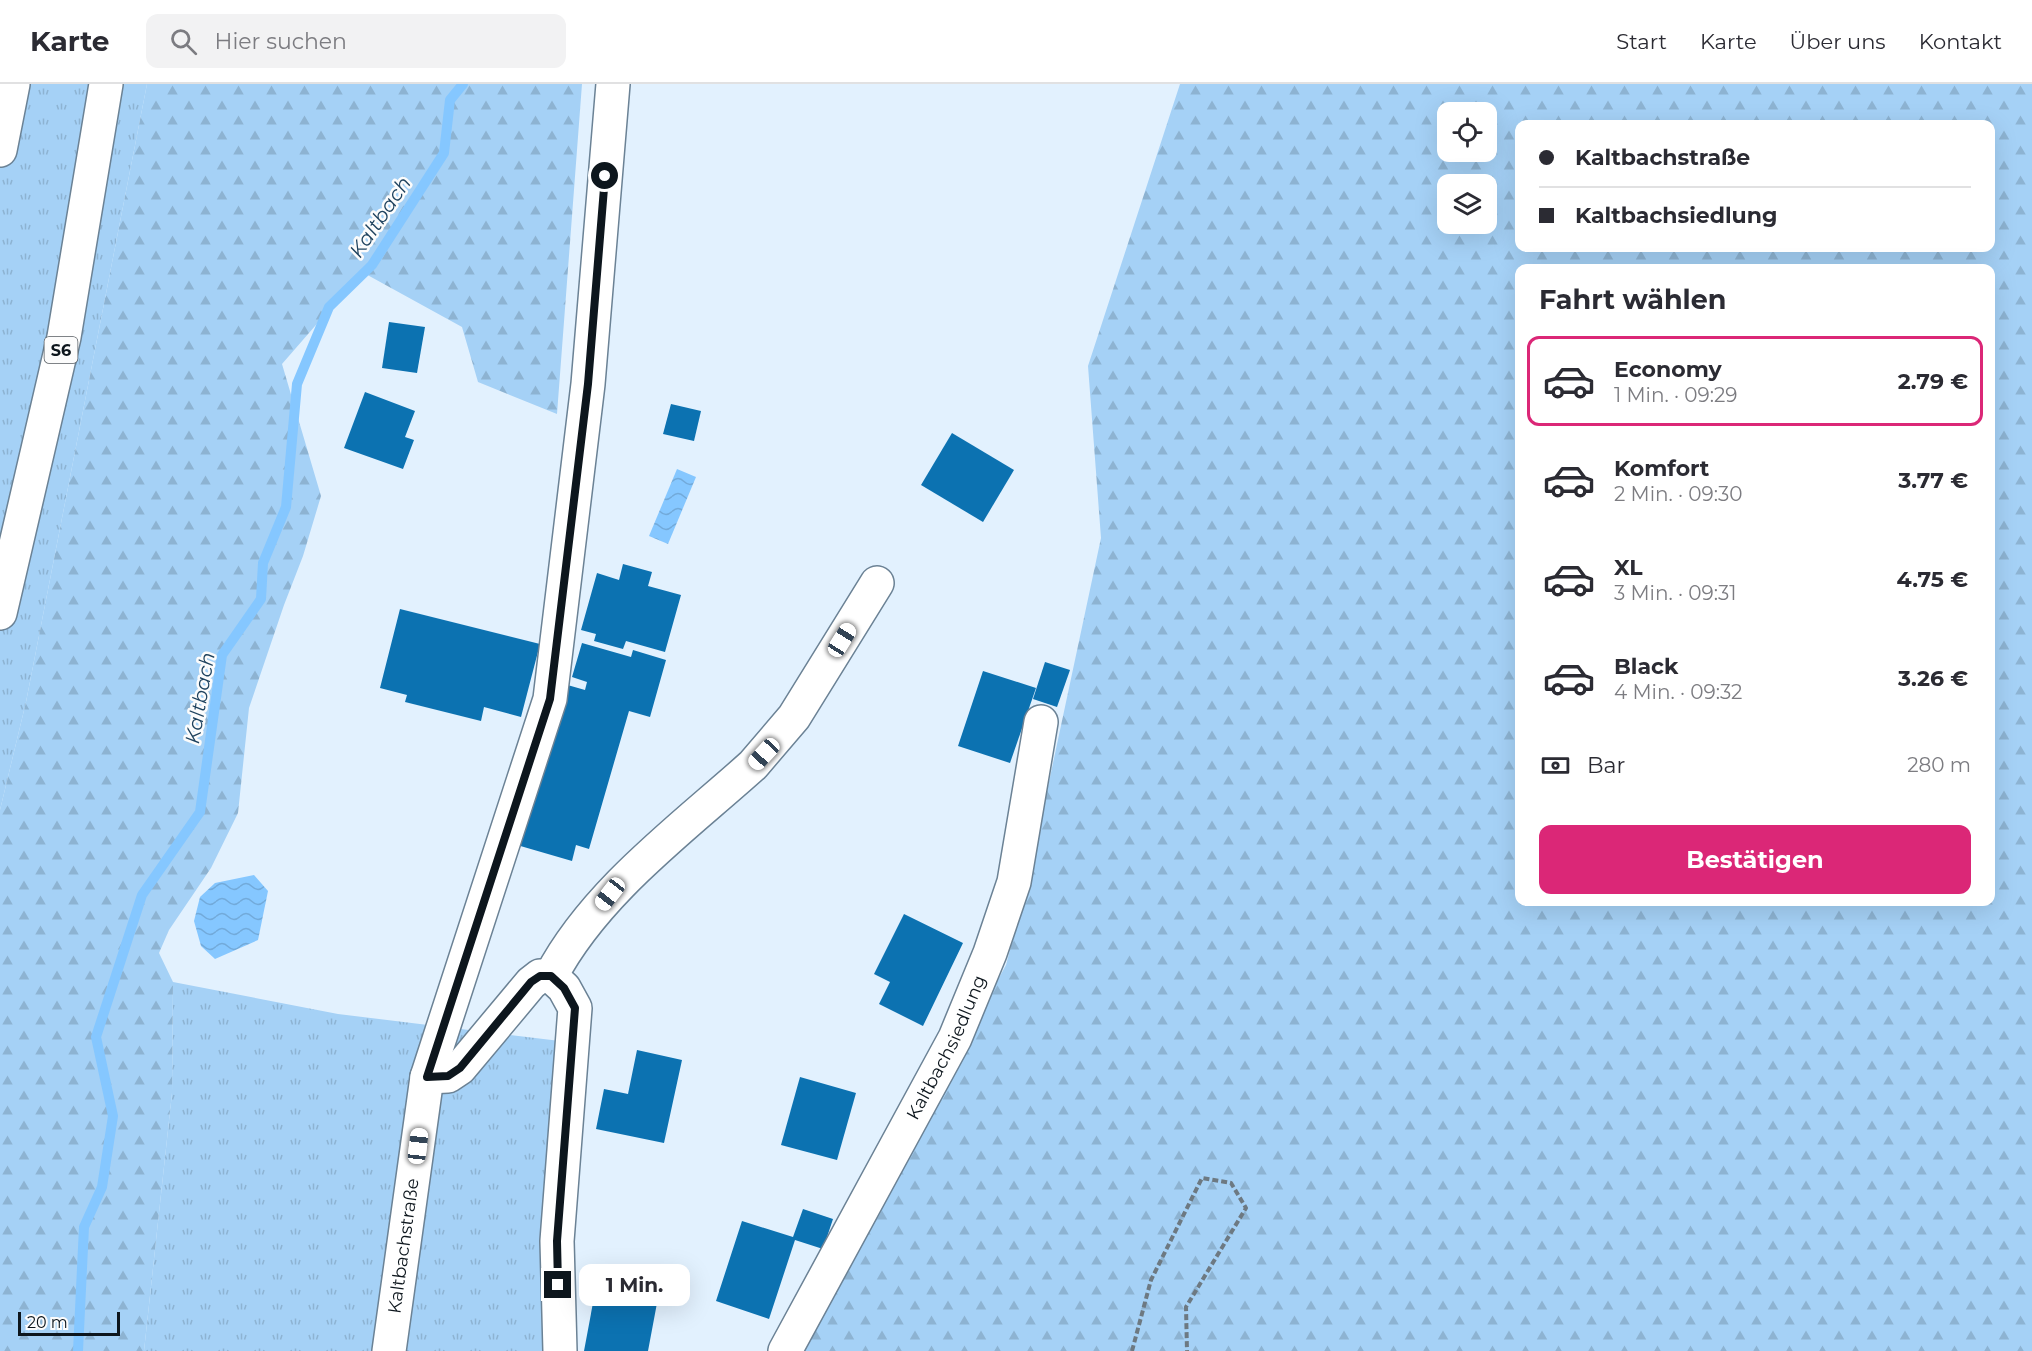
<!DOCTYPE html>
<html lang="de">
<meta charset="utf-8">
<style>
:root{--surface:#fff;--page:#f2f2f3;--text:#2b2b33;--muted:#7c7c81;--line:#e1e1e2;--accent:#db2777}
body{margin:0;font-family:Montserrat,sans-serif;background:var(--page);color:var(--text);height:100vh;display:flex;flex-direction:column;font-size:22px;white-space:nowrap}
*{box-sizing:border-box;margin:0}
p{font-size:20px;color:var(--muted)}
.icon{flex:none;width:33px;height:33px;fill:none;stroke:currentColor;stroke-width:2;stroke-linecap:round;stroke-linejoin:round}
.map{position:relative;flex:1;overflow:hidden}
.side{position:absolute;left:1515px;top:180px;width:480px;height:642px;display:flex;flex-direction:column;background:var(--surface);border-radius:12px;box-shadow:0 6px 24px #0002}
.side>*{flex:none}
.hud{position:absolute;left:1515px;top:36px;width:480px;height:132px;border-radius:12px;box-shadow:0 6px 24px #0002;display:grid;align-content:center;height:132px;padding:0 24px;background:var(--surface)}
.fabs{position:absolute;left:1437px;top:18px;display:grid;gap:12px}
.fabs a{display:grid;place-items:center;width:60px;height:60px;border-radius:12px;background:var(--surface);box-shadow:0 6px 24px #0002;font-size:30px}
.scale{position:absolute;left:18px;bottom:15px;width:102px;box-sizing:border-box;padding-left:6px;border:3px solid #0d161d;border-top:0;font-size:16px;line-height:21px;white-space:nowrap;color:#0d161d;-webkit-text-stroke:4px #fcfcfc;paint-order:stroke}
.end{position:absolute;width:27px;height:27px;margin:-14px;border:8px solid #0d161d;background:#fff;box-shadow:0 0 0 3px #fff}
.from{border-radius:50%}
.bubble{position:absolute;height:42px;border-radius:12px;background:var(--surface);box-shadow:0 6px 24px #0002;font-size:20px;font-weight:700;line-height:42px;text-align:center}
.car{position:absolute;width:18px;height:36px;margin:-18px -9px;border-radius:8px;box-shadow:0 0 4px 2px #0007;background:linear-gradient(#fff 24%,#345 0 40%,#fff 0 76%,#345 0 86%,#fff 0)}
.hud b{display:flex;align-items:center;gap:21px;height:57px;font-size:22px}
.hud b+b{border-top:2px solid var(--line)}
.hud i{width:15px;height:15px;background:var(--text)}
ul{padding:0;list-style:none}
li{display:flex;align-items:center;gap:18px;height:90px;margin:0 12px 9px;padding:0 12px;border:3px solid transparent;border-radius:12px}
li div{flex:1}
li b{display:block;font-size:22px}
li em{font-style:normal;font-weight:700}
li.current{border-color:var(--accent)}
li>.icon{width:54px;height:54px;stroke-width:1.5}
h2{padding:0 24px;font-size:27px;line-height:72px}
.pay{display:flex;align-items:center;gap:15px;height:66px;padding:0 24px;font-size:22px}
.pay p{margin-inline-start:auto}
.primary-button{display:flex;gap:12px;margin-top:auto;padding:12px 24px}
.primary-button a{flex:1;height:69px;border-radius:12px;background:var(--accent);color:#fff;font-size:24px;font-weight:700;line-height:69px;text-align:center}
header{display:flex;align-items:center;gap:36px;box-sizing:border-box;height:84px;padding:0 30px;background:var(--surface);border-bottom:2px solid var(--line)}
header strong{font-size:28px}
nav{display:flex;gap:33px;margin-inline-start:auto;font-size:21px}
.search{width:420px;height:54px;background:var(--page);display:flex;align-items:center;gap:15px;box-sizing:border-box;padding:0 21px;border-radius:12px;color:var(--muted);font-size:22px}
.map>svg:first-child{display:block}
.grass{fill:url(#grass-tufts)}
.forest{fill:url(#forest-firs);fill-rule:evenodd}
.water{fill:url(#water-waves)}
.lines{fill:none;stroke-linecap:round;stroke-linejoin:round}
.stream{stroke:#85c7ff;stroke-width:10}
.building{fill:#0c72b1}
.minor-casing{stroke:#6b8295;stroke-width:36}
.motorway-casing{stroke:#6b8295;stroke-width:36}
.path{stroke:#6d7982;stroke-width:4;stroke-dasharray:6 3;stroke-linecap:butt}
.minor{stroke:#fff;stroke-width:33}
.motorway{stroke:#fff;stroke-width:33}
.route{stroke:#0d161d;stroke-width:8}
.labels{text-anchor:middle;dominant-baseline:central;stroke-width:5;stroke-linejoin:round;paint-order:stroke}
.shield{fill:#fcfcfc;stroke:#555b60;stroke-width:1.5}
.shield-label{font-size:16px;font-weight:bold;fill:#0d161d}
.street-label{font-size:18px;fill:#0d161d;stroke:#fcfcfc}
.water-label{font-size:20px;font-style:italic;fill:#1f435f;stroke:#fcfcfc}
</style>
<header>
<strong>Karte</strong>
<div class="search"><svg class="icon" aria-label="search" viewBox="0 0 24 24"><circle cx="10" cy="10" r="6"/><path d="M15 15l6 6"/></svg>Hier suchen</div>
<nav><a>Start</a><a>Karte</a><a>Über uns</a><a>Kontakt</a></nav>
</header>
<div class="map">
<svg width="2032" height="1267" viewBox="0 0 2032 1267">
<defs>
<pattern id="grass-tufts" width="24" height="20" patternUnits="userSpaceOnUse" patternTransform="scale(1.5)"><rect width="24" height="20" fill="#a5d1f6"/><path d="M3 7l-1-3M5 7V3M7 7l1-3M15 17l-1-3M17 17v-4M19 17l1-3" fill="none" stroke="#8db3d2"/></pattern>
<pattern id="forest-firs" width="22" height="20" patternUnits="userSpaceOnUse" patternTransform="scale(1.5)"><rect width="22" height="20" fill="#a5d1f6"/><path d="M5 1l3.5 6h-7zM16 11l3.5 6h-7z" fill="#8db3d2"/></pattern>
<pattern id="water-waves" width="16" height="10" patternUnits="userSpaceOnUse" patternTransform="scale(1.5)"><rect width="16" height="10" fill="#85c7ff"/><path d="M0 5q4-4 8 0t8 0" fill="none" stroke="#72aada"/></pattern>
</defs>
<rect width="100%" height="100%" fill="#e2f1fe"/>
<!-- grass -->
<g class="grass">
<path d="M0 0H147L26 618 0 726Z"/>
<path d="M173 898 338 930 560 957 549 1267H144L172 1009Z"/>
</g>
<!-- forest -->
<g class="forest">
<path d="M147 0H582L557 330 478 298 462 243 362 188 282 280 321 412 303 472 284 521 249 624 238 729 211 784 169 846 159 869 173 898 172 1009 144 1267H0V726L26 618Z"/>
<path d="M1180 0H2032V1267H797L829 1203 1006 881 1027 801 1101 454 1088 282ZM1448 28H1486V68H1448ZM1520 40H1990V164H1520ZM1448 100H1486V140H1448ZM1520 184H1990V818H1520Z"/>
</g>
<!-- water -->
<g class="water">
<path d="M677 385 696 393 668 460 649 452Z"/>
<path d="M254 791 268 807 258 856 215 875 201 862 194 837 200 813 215 799Z"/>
</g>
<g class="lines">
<!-- stream -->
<path class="stream" d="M78 1267 84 1143 102 1103 113 1032 96 953 142 811 200 728 222 571 261 515 263 479 286 423 297 300 329 223 372 181 444 69 450 16 463 0"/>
</g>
<!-- building -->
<g class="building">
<path d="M389 238 425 243 417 289 382 284Z"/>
<path d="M365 308 415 327 405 353 414 356 403 385 344 364Z"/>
<path d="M671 320 701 327 694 357 663 350Z"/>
<path d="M952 349 1014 386 983 438 921 401Z"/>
<path d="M623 480 652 488 648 502 681 511 665 568 626 557 623 565 594 557 596 550 581 546 597 489 619 496Z"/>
<path d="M400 525 540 560 521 633 484 623 481 637 405 618 407 611 380 604Z"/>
<path d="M582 559 631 573 633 566 666 576 650 633 629 627 589 765 576 761 572 777 517 761 564 600 585 606 587 598 572 593Z"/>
<path d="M1045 578 1070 586 1057 623 1033 615Z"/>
<path d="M983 587 1036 604 1010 679 958 662Z"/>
<path d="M904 830 963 859 923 942 879 920 890 898 874 890Z"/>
<path d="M637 966 682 976 664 1059 596 1045 604 1005 628 1010Z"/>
<path d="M800 993 856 1009 837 1076 781 1061Z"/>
<path d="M803 1125 833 1135 823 1165 795 1156 769 1235 716 1217 742 1137 793 1153Z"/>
<path d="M598 1192 660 1203 648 1267H584Z"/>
</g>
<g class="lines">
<!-- minor casing -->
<g class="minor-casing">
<g id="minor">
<path d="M551 892C595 808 683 744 753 681L794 633 877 499"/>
<path d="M427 993 448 992 460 984 531 899 540 892H551L564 904 575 924 557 1157 560 1267"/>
<path id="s1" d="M389 1267 427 993 550 615 588 300 613 0"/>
<path id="s2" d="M785 1267 955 954 990 869 1014 798 1041 638"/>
</g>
</g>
<!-- motorway casing -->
<g class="motorway-casing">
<g id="motorway">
<path d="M0 66 13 0"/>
<path d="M0 529 64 253 106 0"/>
</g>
</g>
<!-- path -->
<path class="path" d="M1132 1267 1151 1196 1202 1094 1231 1099 1246 1124 1186 1223 1187 1267"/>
<!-- minor -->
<use href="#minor" class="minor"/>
<!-- motorway -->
<use href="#motorway" class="motorway"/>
</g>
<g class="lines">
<!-- route -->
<path class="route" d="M558 1201 557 1157 575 924 564 904 551 892H540L531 898 460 984 448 992 427 993 550 615 588 300 605 92"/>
</g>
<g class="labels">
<!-- shield labels -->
<rect class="shield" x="44.5" y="253" width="33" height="26" rx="4.5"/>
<g class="shield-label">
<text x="61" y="266">S6</text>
</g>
<!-- street labels -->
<g class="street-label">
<text stroke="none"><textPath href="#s2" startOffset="344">Kaltbachsiedlung</textPath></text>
<text stroke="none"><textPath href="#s1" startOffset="106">Kaltbachstraße</textPath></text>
</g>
<!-- water labels -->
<g class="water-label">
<text transform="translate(380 133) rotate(-56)">Kaltbach</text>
<text transform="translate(200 614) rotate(-80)">Kaltbach</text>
</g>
</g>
</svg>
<div class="fabs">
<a><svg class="icon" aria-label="locate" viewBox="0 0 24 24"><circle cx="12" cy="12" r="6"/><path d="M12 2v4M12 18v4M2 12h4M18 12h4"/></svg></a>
<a><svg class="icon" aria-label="layers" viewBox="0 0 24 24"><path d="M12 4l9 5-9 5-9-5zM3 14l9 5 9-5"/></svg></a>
</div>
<div class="scale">20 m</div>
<i class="end from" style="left:605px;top:92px"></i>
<i class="end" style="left:558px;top:1201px"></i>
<div class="bubble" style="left:579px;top:1180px;width:111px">1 Min.</div>
<i class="car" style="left:842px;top:556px;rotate:32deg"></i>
<i class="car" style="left:764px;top:670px;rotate:223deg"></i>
<i class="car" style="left:610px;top:810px;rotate:218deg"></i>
<i class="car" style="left:418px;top:1062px;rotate:7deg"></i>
<div class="hud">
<b><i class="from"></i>Kaltbachstraße</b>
<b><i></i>Kaltbachsiedlung</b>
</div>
<section class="side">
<h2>Fahrt wählen</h2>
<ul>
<li class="current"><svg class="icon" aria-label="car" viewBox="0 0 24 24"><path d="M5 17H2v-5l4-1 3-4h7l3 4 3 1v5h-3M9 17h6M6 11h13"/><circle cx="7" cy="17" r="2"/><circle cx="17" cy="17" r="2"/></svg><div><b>Economy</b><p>1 Min. · 09:29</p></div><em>2.79 €</em></li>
<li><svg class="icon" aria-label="car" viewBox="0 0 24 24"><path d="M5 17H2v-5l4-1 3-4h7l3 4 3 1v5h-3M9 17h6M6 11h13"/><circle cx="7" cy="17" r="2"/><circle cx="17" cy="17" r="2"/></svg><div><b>Komfort</b><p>2 Min. · 09:30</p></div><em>3.77 €</em></li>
<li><svg class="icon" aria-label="car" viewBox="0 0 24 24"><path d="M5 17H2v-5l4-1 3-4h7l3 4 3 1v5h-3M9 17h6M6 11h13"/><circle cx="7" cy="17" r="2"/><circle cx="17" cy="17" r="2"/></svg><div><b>XL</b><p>3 Min. · 09:31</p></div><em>4.75 €</em></li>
<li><svg class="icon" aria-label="car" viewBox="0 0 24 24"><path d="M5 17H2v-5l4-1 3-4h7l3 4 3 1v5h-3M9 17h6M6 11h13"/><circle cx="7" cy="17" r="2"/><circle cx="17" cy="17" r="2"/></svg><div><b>Black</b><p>4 Min. · 09:32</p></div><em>3.26 €</em></li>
</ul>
<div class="pay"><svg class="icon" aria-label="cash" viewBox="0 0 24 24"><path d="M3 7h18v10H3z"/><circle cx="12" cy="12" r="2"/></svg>Bar<p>280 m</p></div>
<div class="primary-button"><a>Bestätigen</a></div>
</section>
</div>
